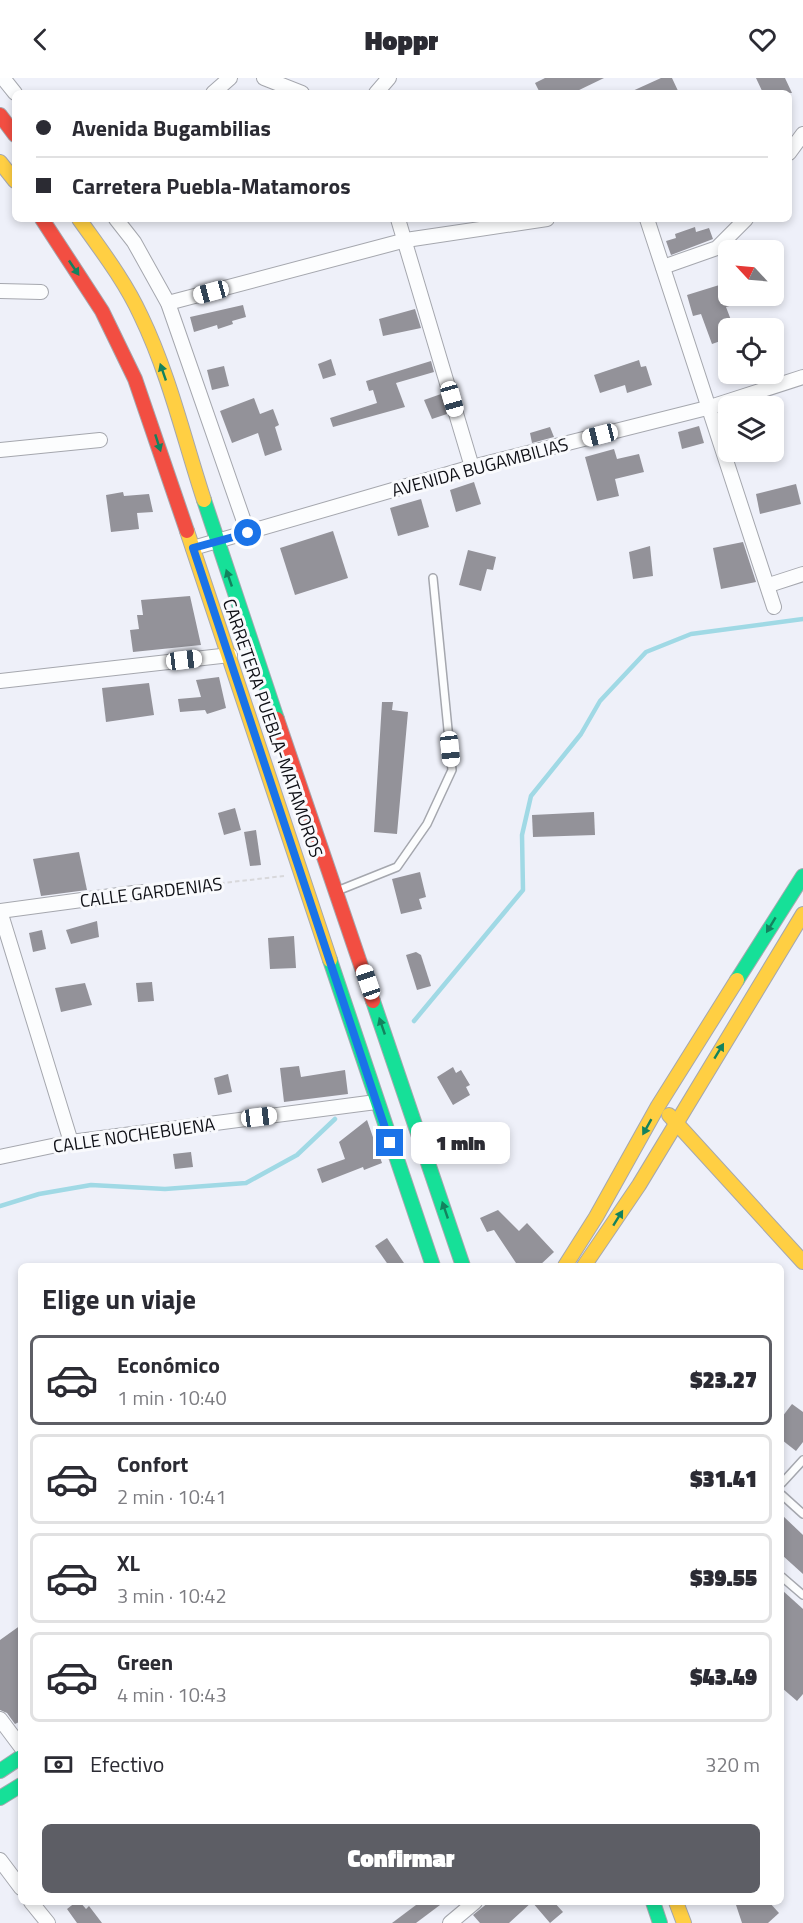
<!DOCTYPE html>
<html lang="es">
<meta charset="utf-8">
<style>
:root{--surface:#fff;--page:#f2f2f3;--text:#2b2b33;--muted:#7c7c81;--line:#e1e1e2;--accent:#5d5e65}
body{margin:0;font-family:"Titillium Web",sans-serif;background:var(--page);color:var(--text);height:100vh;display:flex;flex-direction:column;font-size:22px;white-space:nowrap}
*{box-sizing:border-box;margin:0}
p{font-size:20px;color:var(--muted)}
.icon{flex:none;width:33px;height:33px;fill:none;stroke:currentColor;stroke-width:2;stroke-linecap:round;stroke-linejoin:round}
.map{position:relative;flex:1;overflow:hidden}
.details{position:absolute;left:18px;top:1185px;width:766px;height:642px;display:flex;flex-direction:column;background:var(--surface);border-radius:9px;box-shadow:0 3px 9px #0003}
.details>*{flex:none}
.guide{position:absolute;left:12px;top:12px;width:780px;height:132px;border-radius:9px;box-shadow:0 3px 9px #0003;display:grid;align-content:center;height:132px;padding:0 24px;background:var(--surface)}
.needle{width:39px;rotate:296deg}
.fabs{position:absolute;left:718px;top:162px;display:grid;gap:12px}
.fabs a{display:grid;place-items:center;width:66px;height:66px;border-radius:9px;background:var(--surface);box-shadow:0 3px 9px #0003;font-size:30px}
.end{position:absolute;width:27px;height:27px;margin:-14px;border:8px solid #1a73e8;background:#fff;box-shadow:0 0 0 3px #fff}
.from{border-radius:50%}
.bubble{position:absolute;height:42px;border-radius:9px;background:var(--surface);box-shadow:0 3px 9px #0003;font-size:20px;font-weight:800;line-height:42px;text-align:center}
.car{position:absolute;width:18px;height:36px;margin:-18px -9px;border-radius:8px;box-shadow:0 0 4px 2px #0007;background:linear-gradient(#fff 24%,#345 0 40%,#fff 0 76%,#345 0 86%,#fff 0)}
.guide b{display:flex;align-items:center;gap:21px;height:57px;font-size:22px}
.guide b+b{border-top:2px solid var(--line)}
.guide i{width:15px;height:15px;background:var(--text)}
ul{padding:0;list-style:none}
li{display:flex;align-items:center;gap:18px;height:90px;margin:0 12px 9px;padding:0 12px;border:3px solid var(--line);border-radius:9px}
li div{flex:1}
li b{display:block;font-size:22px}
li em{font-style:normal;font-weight:800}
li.on{border-color:var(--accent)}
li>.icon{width:54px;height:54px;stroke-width:1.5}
h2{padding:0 24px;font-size:27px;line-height:72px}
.pay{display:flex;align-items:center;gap:15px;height:66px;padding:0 24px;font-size:22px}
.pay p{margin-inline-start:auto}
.cta{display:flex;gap:12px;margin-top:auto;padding:12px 24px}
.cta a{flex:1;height:69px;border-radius:9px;background:var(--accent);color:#fff;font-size:24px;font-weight:800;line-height:69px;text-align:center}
header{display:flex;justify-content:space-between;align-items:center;height:78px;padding:0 24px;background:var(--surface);font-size:27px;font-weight:800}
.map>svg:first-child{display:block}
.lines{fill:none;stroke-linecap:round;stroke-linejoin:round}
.stream{stroke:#a0d9e5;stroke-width:4.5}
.building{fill:#939299}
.lane-casing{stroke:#a5a7ae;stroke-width:10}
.street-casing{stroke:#a5a7ae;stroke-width:16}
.fast-casing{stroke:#a5a7ae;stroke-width:16}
.slow-casing{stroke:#a5a7ae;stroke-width:16}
.jam-casing{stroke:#a5a7ae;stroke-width:16}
.path{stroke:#d8d8db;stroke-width:2;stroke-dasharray:4.5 3;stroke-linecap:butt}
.lane{stroke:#fcfdfe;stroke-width:7}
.street{stroke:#fcfdfe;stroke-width:14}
.fast{stroke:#16e098;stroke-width:14}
.slow{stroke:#ffcf43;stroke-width:14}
.jam{stroke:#f24e42;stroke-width:14}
.oneway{fill:#13825e}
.route{stroke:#1a73e8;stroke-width:8}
.labels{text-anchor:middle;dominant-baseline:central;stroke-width:6;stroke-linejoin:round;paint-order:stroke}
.street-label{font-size:18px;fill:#0f1016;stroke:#f9fafd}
</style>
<header><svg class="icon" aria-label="back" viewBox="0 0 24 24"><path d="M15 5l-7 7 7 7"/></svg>Hoppr<svg class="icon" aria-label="heart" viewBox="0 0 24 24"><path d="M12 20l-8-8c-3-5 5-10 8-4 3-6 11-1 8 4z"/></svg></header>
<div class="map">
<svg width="803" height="1845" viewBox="0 0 803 1845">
<rect width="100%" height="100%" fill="#eef0f9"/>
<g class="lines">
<!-- stream -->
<g class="stream">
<path d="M414 943 523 812 522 757 531 718 581 656 600 623 646 574 691 556 803 541"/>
<path d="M0 1128 39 1116 91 1107 165 1111 246 1105 297 1077 335 1041"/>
</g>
</g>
<!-- building -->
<g class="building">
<path d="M545 0H604L573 15H540L535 5Z"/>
<path d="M661 0H672L679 15H628Z"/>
<path d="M756 0H785L792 15H763Z"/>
<path d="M695 149 696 154 709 150 713 161 671 177 666 163 676 160 675 156Z"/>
<path d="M729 204V218H754V221L726 229 734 250H729V260L712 266 701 236 693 238 687 217Z"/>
<path d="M243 227 246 239 232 243 233 246 218 251 217 247 194 254 190 239Z"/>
<path d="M415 231 421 250 383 258 379 241Z"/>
<path d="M331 281 336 297 323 301 318 286Z"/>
<path d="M639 282 641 289 646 288 652 307 627 315 625 307 600 315 594 297Z"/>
<path d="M431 283 434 294 396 305 405 329 333 349 330 340 377 325 373 312 369 313 366 303Z"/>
<path d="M224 288 229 308 212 312 207 292Z"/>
<path d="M441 316 447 336 432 341 424 322Z"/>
<path d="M254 320 260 336 273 331 279 347 275 349 282 372 265 378 258 355 232 365 220 333Z"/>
<path d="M699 348 704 365 682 371 678 354Z"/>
<path d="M550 349 554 359 532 365 530 355Z"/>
<path d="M614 371 617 381 639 376 644 394 615 401 619 418 597 423 585 379Z"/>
<path d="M474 404 481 426 456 434 450 412Z"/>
<path d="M796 406 801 426 760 436 756 416Z"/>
<path d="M123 414 124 418 149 416 153 434 137 435 139 451 111 454 106 417Z"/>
<path d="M421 421 429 449 398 458 390 430Z"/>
<path d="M333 453 348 500 295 517 280 470Z"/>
<path d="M743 464 756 504 721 511 713 470Z"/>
<path d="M650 468 653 498 633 501 629 474Z"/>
<path d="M468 472 496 479 493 492 487 491 481 513 459 507Z"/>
<path d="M190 518 201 567 133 574 130 552 139 551 137 537H143L141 522Z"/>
<path d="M219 599 226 630 207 636 205 632 180 634 178 621 201 619 196 602Z"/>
<path d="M149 605 154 637 106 644 102 610Z"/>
<path d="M382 624H393L392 632 408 634 397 756 374 754Z"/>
<path d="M235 730 241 752 224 757 218 735Z"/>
<path d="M594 734 595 757 533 759 532 737Z"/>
<path d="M256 752 261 787 250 788 244 754Z"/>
<path d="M79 774 87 812 41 818 33 781Z"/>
<path d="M420 794 426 819 419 821 422 831 401 836 392 801Z"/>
<path d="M97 843 99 859 71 866 66 852Z"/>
<path d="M42 852 46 871 33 874 29 855Z"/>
<path d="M294 858 296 890 270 891 268 860Z"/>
<path d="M416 874 421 877 431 908 417 912 406 877Z"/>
<path d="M152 904 154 923 138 924 136 905Z"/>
<path d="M85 905 92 927 61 934 55 910Z"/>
<path d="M299 988 301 999 345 992 348 1016 284 1024 280 990Z"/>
<path d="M453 989 456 995 461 992 470 1007 466 1009 470 1017 453 1027 437 999Z"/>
<path d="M228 996 232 1014 218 1017 214 1000Z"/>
<path d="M367 1042 382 1085 364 1092 363 1089 322 1105 317 1091 345 1081 339 1064Z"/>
<path d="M191 1074 193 1089 175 1091 173 1076Z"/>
<path d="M498 1132 519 1153 527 1145 554 1174 539 1188H518L494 1152 487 1154 480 1140Z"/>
<path d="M387 1160 406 1188H389L375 1168Z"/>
<path d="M792 1326 803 1334V1364L796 1373 782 1362V1339Z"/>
<path d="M782 1437 803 1457V1496L782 1477Z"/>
<path d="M782 1512 803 1531V1616L797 1623 782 1610Z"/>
<path d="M21 1547V1643L15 1646 7 1635 0 1632V1562Z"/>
<path d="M76 1824H80L86 1831 89 1828 102 1845H77L67 1831Z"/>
<path d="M420 1824H444L416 1845H392Z"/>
<path d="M489 1824H554L563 1834 550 1845 532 1824 509 1845H480L473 1837Z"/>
<path d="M735 1824H769L779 1835 768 1845H742Z"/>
</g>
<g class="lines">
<!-- lane casing -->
<g class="lane-casing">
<g id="lane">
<path d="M337 813 397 789 427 746 452 692 433 500"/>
<path d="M782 1405 803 1382"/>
<path d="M782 1417 803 1436"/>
<path d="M782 1499 803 1517"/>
</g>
</g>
<!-- street casing -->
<g class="street-casing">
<g id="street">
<path d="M3 0 15 15"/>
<path d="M264 0 302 15"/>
<path d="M213 15 230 0"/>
<path d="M376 15 389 0"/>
<path d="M789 75 803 56"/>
<path d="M116 141 134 164 168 225 248 455"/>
<path d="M398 141 472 389"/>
<path d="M647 141 774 529"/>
<path d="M663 189 717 170 746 141"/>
<path d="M0 213 41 214"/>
<path d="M168 225 406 162 547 141"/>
<path d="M0 372 100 362"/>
<path d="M193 470 472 389 707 330 803 299"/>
<path d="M769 507 803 496"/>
<path d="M0 603 230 577"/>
<path d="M71 1064 0 833 141 814"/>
<path d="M0 1079 71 1064 376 1024"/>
<path d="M0 1641 21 1669"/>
<path d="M0 1782 21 1810"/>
<path d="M31 1824 48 1845"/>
<path d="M450 1845 475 1824"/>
</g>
</g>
<!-- fast casing -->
<g class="fast-casing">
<g id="fast">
<path d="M204 422 277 641"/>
<path d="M330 882 433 1188"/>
<path d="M737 902 803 798"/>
<path d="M373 923 463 1188"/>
<path d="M0 1693 21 1679"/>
<path d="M0 1720 21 1707"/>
<path d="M653 1824 660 1845"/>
</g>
</g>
<!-- slow casing -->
<g class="slow-casing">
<g id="slow">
<path d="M0 84 15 103"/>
<path d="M79 141C101 172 125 203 141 238 169 296 184 361 204 422"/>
<path d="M187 453 330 882"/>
<path d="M669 1037 803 1184"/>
<path d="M565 1188 596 1139 658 1028 737 902"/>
<path d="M584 1188 639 1107 803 836"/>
<path d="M676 1824 684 1845"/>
</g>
</g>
<!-- jam casing -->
<g class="jam-casing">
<g id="jam">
<path d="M0 37 15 57"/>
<path d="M42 141 102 233 135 301 187 453"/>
<path d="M277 641 373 923"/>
</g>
</g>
<!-- path -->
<path class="path" d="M153 813 284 798"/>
<!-- lane -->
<use href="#lane" class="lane"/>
<!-- street -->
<use href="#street" class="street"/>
<!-- fast -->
<use href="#fast" class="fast"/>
<!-- slow -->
<use href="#slow" class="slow"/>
<!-- jam -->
<use href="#jam" class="jam"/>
</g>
<!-- one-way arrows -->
<defs><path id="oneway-solid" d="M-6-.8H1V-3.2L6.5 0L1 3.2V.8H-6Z" transform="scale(1.5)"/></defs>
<g class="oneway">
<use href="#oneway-solid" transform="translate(74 190) rotate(56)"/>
<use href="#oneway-solid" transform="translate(163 294) rotate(-109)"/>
<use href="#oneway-solid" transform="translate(158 365) rotate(72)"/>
<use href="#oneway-solid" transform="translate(229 500) rotate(-109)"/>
<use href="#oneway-solid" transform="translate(771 847) rotate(121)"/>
<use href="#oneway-solid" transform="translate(382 948) rotate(-109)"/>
<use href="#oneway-solid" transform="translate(719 973) rotate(-59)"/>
<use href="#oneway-solid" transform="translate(647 1049) rotate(119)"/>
<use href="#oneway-solid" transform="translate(445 1132) rotate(-109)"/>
<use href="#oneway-solid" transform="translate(618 1140) rotate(-58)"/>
</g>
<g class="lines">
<!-- route -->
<path class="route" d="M248 455 193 470 390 1065"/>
</g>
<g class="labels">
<!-- street labels -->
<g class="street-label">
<text transform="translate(480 389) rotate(-15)">AVENIDA BUGAMBILIAS</text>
<text transform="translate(273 650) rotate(71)">CARRETERA PUEBLA-MATAMOROS</text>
<text transform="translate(151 814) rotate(-7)">CALLE GARDENIAS</text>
<text transform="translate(134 1057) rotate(-8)">CALLE NOCHEBUENA</text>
</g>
</g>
</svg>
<div class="fabs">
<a><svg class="needle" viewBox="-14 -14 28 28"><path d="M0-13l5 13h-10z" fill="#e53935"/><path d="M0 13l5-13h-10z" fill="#7c7c81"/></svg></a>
<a><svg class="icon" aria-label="locate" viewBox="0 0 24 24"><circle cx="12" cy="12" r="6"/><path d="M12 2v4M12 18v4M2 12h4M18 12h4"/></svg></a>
<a><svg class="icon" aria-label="layers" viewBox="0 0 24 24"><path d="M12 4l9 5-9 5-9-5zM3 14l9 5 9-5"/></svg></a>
</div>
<i class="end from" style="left:248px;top:455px"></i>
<i class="end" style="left:390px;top:1065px"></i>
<div class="bubble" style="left:411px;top:1044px;width:99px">1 min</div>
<i class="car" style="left:211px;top:214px;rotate:255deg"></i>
<i class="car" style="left:452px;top:321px;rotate:164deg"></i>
<i class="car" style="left:600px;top:357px;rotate:256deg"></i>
<i class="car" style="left:184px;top:582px;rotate:83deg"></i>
<i class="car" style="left:450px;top:671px;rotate:174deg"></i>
<i class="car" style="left:368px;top:904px;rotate:341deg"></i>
<i class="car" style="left:259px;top:1039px;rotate:83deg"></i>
<div class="guide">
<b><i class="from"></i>Avenida Bugambilias</b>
<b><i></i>Carretera Puebla-Matamoros</b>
</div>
<section class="details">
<h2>Elige un viaje</h2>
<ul>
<li class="on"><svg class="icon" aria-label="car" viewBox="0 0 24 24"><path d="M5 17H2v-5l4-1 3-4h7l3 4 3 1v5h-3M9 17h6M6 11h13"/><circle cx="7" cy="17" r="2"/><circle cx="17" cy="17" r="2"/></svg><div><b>Económico</b><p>1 min · 10:40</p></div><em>$23.27</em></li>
<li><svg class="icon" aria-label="car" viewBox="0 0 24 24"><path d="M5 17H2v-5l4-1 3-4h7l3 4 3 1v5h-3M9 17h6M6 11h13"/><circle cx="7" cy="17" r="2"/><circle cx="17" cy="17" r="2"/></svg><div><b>Confort</b><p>2 min · 10:41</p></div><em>$31.41</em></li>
<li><svg class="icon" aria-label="car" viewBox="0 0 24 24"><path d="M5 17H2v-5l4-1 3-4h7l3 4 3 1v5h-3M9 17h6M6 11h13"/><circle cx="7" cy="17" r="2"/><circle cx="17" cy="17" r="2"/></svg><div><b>XL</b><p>3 min · 10:42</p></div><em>$39.55</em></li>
<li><svg class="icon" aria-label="car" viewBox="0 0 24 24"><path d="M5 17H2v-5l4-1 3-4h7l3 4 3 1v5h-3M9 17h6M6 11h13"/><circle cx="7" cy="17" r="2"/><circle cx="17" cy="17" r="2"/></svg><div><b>Green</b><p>4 min · 10:43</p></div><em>$43.49</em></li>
</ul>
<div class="pay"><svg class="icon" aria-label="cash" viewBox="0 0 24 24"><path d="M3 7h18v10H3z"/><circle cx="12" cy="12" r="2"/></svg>Efectivo<p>320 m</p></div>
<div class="cta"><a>Confirmar</a></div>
</section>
</div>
